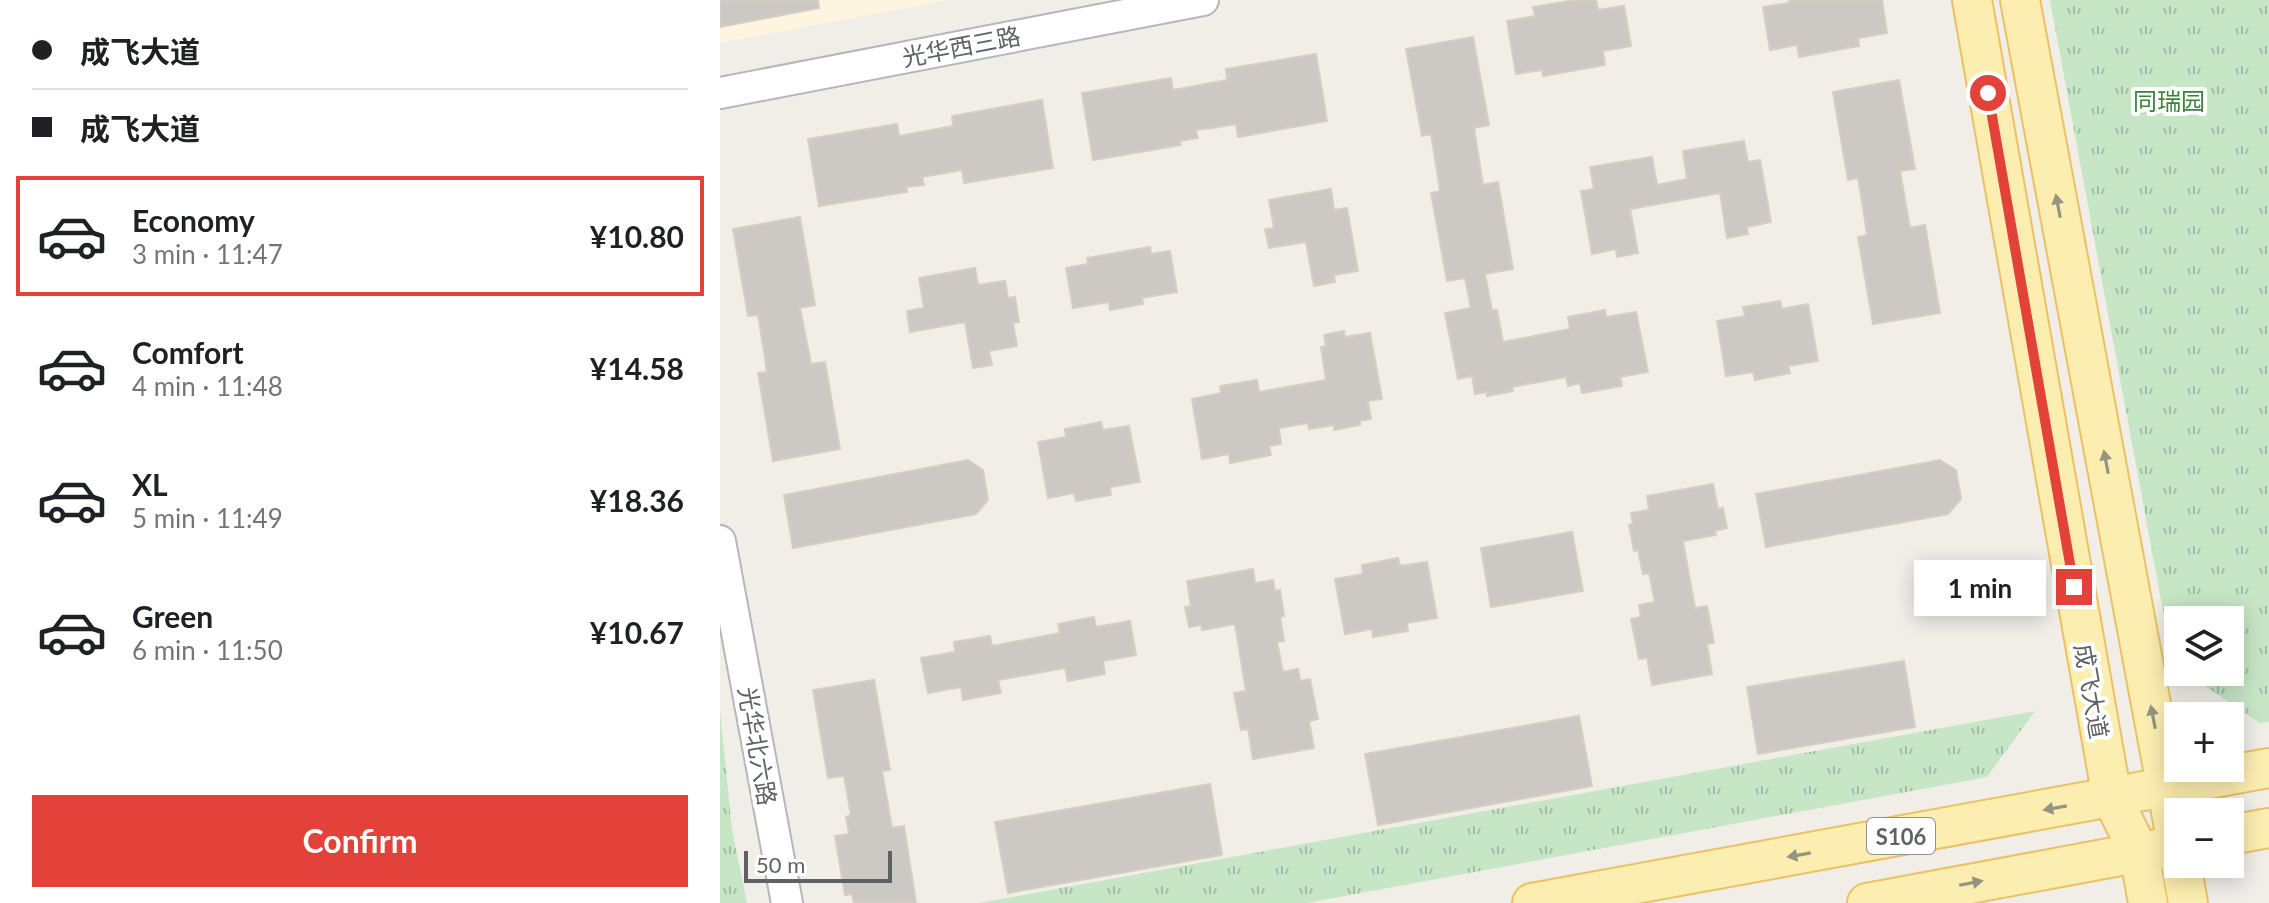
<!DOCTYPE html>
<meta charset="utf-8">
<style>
:root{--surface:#fff;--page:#f2f2f2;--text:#202124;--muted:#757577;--line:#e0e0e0;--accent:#e3423a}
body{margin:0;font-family:Lato,"Noto Sans SC",sans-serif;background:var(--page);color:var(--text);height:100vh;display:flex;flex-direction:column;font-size:30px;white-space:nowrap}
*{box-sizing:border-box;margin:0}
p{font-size:26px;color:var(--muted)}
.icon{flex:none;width:44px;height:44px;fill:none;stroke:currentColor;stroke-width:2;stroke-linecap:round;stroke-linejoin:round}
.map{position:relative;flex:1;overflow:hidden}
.side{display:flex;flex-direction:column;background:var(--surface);width:720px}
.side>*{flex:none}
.hud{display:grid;align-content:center;height:176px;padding:0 32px;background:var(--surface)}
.buttons{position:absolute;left:1444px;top:606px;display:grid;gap:16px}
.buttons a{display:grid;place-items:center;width:80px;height:80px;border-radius:0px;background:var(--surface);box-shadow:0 4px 20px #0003;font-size:40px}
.scale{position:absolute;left:24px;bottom:20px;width:148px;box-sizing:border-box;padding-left:8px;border:4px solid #5e6267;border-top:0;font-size:22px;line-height:28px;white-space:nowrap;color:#5e6267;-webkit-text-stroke:6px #fff;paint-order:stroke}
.end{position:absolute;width:36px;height:36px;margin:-18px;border:10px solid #e3423a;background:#fff;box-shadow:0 0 0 4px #fff}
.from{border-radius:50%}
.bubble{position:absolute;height:56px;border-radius:0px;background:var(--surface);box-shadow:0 4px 20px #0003;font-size:26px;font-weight:700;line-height:56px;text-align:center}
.hud b{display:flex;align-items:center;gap:28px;height:76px;font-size:30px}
.hud b+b{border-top:2px solid var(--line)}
.hud i{width:20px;height:20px;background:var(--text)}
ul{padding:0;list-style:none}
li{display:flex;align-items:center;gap:24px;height:120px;margin:0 16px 12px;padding:0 16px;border:4px solid transparent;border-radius:0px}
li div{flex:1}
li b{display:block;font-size:30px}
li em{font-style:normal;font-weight:700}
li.on{border-color:var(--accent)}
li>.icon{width:72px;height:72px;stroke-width:1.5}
.action{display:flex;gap:16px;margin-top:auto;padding:16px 32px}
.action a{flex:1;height:92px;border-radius:0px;background:var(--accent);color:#fff;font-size:32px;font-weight:700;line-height:92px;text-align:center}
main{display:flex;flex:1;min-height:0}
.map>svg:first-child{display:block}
.commercial{fill:#fdf5df}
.park{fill:url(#park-tufts)}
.building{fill:#ccc8c4;stroke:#d4cfc5;stroke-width:2}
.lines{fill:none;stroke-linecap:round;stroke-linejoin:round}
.minor-casing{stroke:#b4b7bb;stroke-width:34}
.major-casing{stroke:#ecc164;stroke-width:42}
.minor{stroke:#fff;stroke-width:30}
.major{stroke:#fcedb0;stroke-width:38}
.oneway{fill:#959381}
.route{stroke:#e3423a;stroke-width:10}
.labels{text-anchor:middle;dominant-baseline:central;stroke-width:8;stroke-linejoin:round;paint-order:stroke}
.shield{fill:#fff;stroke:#8e9195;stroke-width:2}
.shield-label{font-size:22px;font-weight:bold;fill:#5e6267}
.street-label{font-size:24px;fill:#5e6267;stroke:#fff}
.park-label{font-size:24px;fill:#39833a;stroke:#fff}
</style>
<main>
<section class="side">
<div class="hud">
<b><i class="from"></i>成飞大道</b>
<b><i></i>成飞大道</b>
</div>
<ul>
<li class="on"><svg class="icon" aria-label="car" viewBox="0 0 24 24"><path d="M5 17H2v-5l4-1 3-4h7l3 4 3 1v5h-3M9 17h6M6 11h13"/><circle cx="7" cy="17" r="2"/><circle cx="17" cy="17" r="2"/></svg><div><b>Economy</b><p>3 min · 11:47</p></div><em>¥10.80</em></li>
<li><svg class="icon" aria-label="car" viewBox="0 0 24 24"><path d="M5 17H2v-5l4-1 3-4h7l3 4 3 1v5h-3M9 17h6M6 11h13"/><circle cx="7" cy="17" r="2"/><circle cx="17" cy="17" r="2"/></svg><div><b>Comfort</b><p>4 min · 11:48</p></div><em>¥14.58</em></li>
<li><svg class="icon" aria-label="car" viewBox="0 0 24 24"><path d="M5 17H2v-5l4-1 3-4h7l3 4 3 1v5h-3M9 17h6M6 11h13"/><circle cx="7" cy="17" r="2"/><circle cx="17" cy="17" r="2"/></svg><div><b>XL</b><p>5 min · 11:49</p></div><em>¥18.36</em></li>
<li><svg class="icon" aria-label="car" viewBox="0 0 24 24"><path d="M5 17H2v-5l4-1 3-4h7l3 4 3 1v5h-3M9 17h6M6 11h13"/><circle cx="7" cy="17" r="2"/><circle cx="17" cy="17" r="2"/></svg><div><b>Green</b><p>6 min · 11:50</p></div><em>¥10.67</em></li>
</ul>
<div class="action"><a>Confirm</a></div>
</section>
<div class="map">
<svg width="1549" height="903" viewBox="0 0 1549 903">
<defs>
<pattern id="park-tufts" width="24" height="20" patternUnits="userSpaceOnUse" patternTransform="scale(2)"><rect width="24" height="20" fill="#c6e6c5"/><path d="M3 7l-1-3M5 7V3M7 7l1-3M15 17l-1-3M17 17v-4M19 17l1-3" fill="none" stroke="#a4bea4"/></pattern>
</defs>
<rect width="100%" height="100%" fill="#f0eee7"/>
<!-- commercial -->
<path class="commercial" d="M0 0H229L0 43Z"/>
<!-- park -->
<g class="park">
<path d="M1330 0H1549V722L1540 723 1464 672H1510V620H1458V668L1453 665Z"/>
<path d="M0 711 12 830 27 903H0Z"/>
<path d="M1315 711 1267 777 587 903H259Z"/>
</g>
<!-- building -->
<g class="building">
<path d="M0 0H98L99 8 0 27Z"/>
<path d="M855 0H876L878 10 904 6 911 46 883 51 885 65 823 76 822 70 796 74 787 21 815 16 813 7Z"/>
<path d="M1069 0H1162L1167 33 1138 38 1139 46 1079 57 1077 45 1050 50 1043 7 1069 3Z"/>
<path d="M753 37 769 125 754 128 763 185 778 182 793 269 765 274 772 310H777L783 342 850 329 848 317 885 310 886 317 916 312 928 372 900 377 902 386 862 393 860 383 848 386 846 377 792 387 793 391 767 396V392L755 394 752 376 738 379 725 313 751 308 745 278 727 281 711 193 720 191 717 171 711 134 702 136 686 49Z"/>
<path d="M596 54 607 121 518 137 516 124 492 128 476 130 478 138 460 141 461 145 373 160 362 93 451 78 453 90 507 80 506 69Z"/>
<path d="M1179 80 1195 169 1180 171 1190 228 1205 225 1220 313 1153 324 1138 237 1147 235 1144 214 1138 178 1128 180 1113 92Z"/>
<path d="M322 100 333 168 244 183 242 170 202 177 204 185 186 187 187 192 99 206 88 139 177 124 179 136 233 126 232 116Z"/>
<path d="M1024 141 1028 162 1040 160 1051 222 1027 227 1028 234 1007 238 1000 193 910 209 918 253 897 257 896 249 872 254 861 191 874 189 870 167 932 157 937 185 967 179 963 151Z"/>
<path d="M611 189 614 210 627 208 638 271 614 275 615 282 594 286 586 242 549 248 545 229 554 228 549 200Z"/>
<path d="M80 217 95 305 80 308 91 364 105 362 120 449 53 461 38 373 47 372 44 351 38 315 28 316 13 229Z"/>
<path d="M430 247 431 254 450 251 457 292 422 298 423 304 390 310 389 302 353 308 346 268 368 264 367 258Z"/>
<path d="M255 268 258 285 285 281 288 298 295 297 299 322 293 323 297 346 269 351 272 365 253 368 245 322 190 332 187 311 204 308 199 278Z"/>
<path d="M1060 301 1062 309 1088 304 1098 361 1068 366 1070 373 1035 380 1033 372 1006 376 997 321 1025 316 1023 307Z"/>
<path d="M624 331 625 337 650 333 662 399 648 401 651 419 640 421V425L614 430V425L589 429 588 423 559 428 561 444 549 446 551 455 510 463 509 454 482 459 472 399 501 393 500 386 537 380 539 392 606 380 601 347 606 346 604 335Z"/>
<path d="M381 422 383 430 409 426 420 482 390 487 391 495 356 501 354 493 328 498 318 442 346 437 345 429Z"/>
<path d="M248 460 263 470 268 500 256 514 73 548 64 495Z"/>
<path d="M1220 460 1236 470 1241 499 1228 514 1046 547 1036 494Z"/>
<path d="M993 484 998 509 1003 508 1007 528 995 531 996 535 963 541 975 608 987 606 994 643 987 644 992 674 932 685 927 658 919 659 911 619 921 617 919 605 935 602 929 573 923 574 918 550 914 551 909 525 913 524 911 513 929 510 927 496Z"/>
<path d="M852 532 863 591 771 607 761 548Z"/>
<path d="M678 558 680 566 707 562 717 618 687 623 688 631 653 637 652 629 625 634 615 579 643 574 642 565Z"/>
<path d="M533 569 535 583 553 580 555 591 560 590 564 616 560 617 564 641 557 642 563 672 578 669 580 681 590 679 598 719 589 721 594 748 533 759 528 729 521 730 514 693 526 691 515 624 482 630 481 625 469 627 465 607 471 606 467 581Z"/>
<path d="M374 617 376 627 410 621 416 655 383 661 385 674 348 681 345 668 278 680 281 693 243 700 241 687 208 693 201 658 235 652 234 642 270 636 272 646 340 633 338 624Z"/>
<path d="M1184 661 1195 727 1038 754 1027 687Z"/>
<path d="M154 680 170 770 162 771 172 828 184 826 196 903H134L132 894 125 895 115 836 129 834 126 817 131 815 124 776 108 778 93 690Z"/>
<path d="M859 716 872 786 658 825 645 754Z"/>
<path d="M490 784 502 855 288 893 275 822Z"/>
</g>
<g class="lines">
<!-- minor casing -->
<g class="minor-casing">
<g id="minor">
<path d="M0 93 483 0"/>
<path d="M0 541 67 903"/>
</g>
</g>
<!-- major casing -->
<g class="major-casing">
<g id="major">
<path d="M1252 0 1392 798 1419 852 1428 903"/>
<path d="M1300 0 1458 849"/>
<path d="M1510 835 1549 828"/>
<path d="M1461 864 1468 903"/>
<path d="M812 903 1549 768"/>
<path d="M1147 903 1443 848"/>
</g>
</g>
<!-- minor -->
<use href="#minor" class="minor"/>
<!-- major -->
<use href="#major" class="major"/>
</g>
<!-- one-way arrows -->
<defs><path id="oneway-solid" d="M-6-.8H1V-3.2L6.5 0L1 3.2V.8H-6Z" transform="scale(2)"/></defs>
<g class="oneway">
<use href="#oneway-solid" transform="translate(1338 206) rotate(-101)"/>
<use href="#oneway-solid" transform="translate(1386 462) rotate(-101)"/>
<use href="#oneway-solid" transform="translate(1433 717) rotate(-101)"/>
<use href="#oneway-solid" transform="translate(1335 808) rotate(170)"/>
<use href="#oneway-solid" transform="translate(1079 855) rotate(170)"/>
<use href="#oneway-solid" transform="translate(1251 883) rotate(-11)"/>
</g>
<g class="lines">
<!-- route -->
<path class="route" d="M1268 93 1354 587"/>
</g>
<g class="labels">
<!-- shield labels -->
<rect class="shield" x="1147" y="818" width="68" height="36" rx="6"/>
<g class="shield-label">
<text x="1181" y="836">S106</text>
</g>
<!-- street labels -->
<g class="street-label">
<text transform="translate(241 46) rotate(-11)">光华西三路</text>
<text transform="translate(1372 691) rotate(80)">成飞大道</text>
<text transform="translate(38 746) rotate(80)">光华北六路</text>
</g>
<!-- park labels -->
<g class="park-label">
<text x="1449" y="100">同瑞园</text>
</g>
</g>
</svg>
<div class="buttons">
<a><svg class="icon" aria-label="layers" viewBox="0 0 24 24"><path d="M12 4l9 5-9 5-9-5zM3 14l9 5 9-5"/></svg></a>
<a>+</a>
<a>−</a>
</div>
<div class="scale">50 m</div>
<i class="end from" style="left:1268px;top:93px"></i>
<i class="end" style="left:1354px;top:587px"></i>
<div class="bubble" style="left:1194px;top:560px;width:132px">1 min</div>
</div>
</main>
